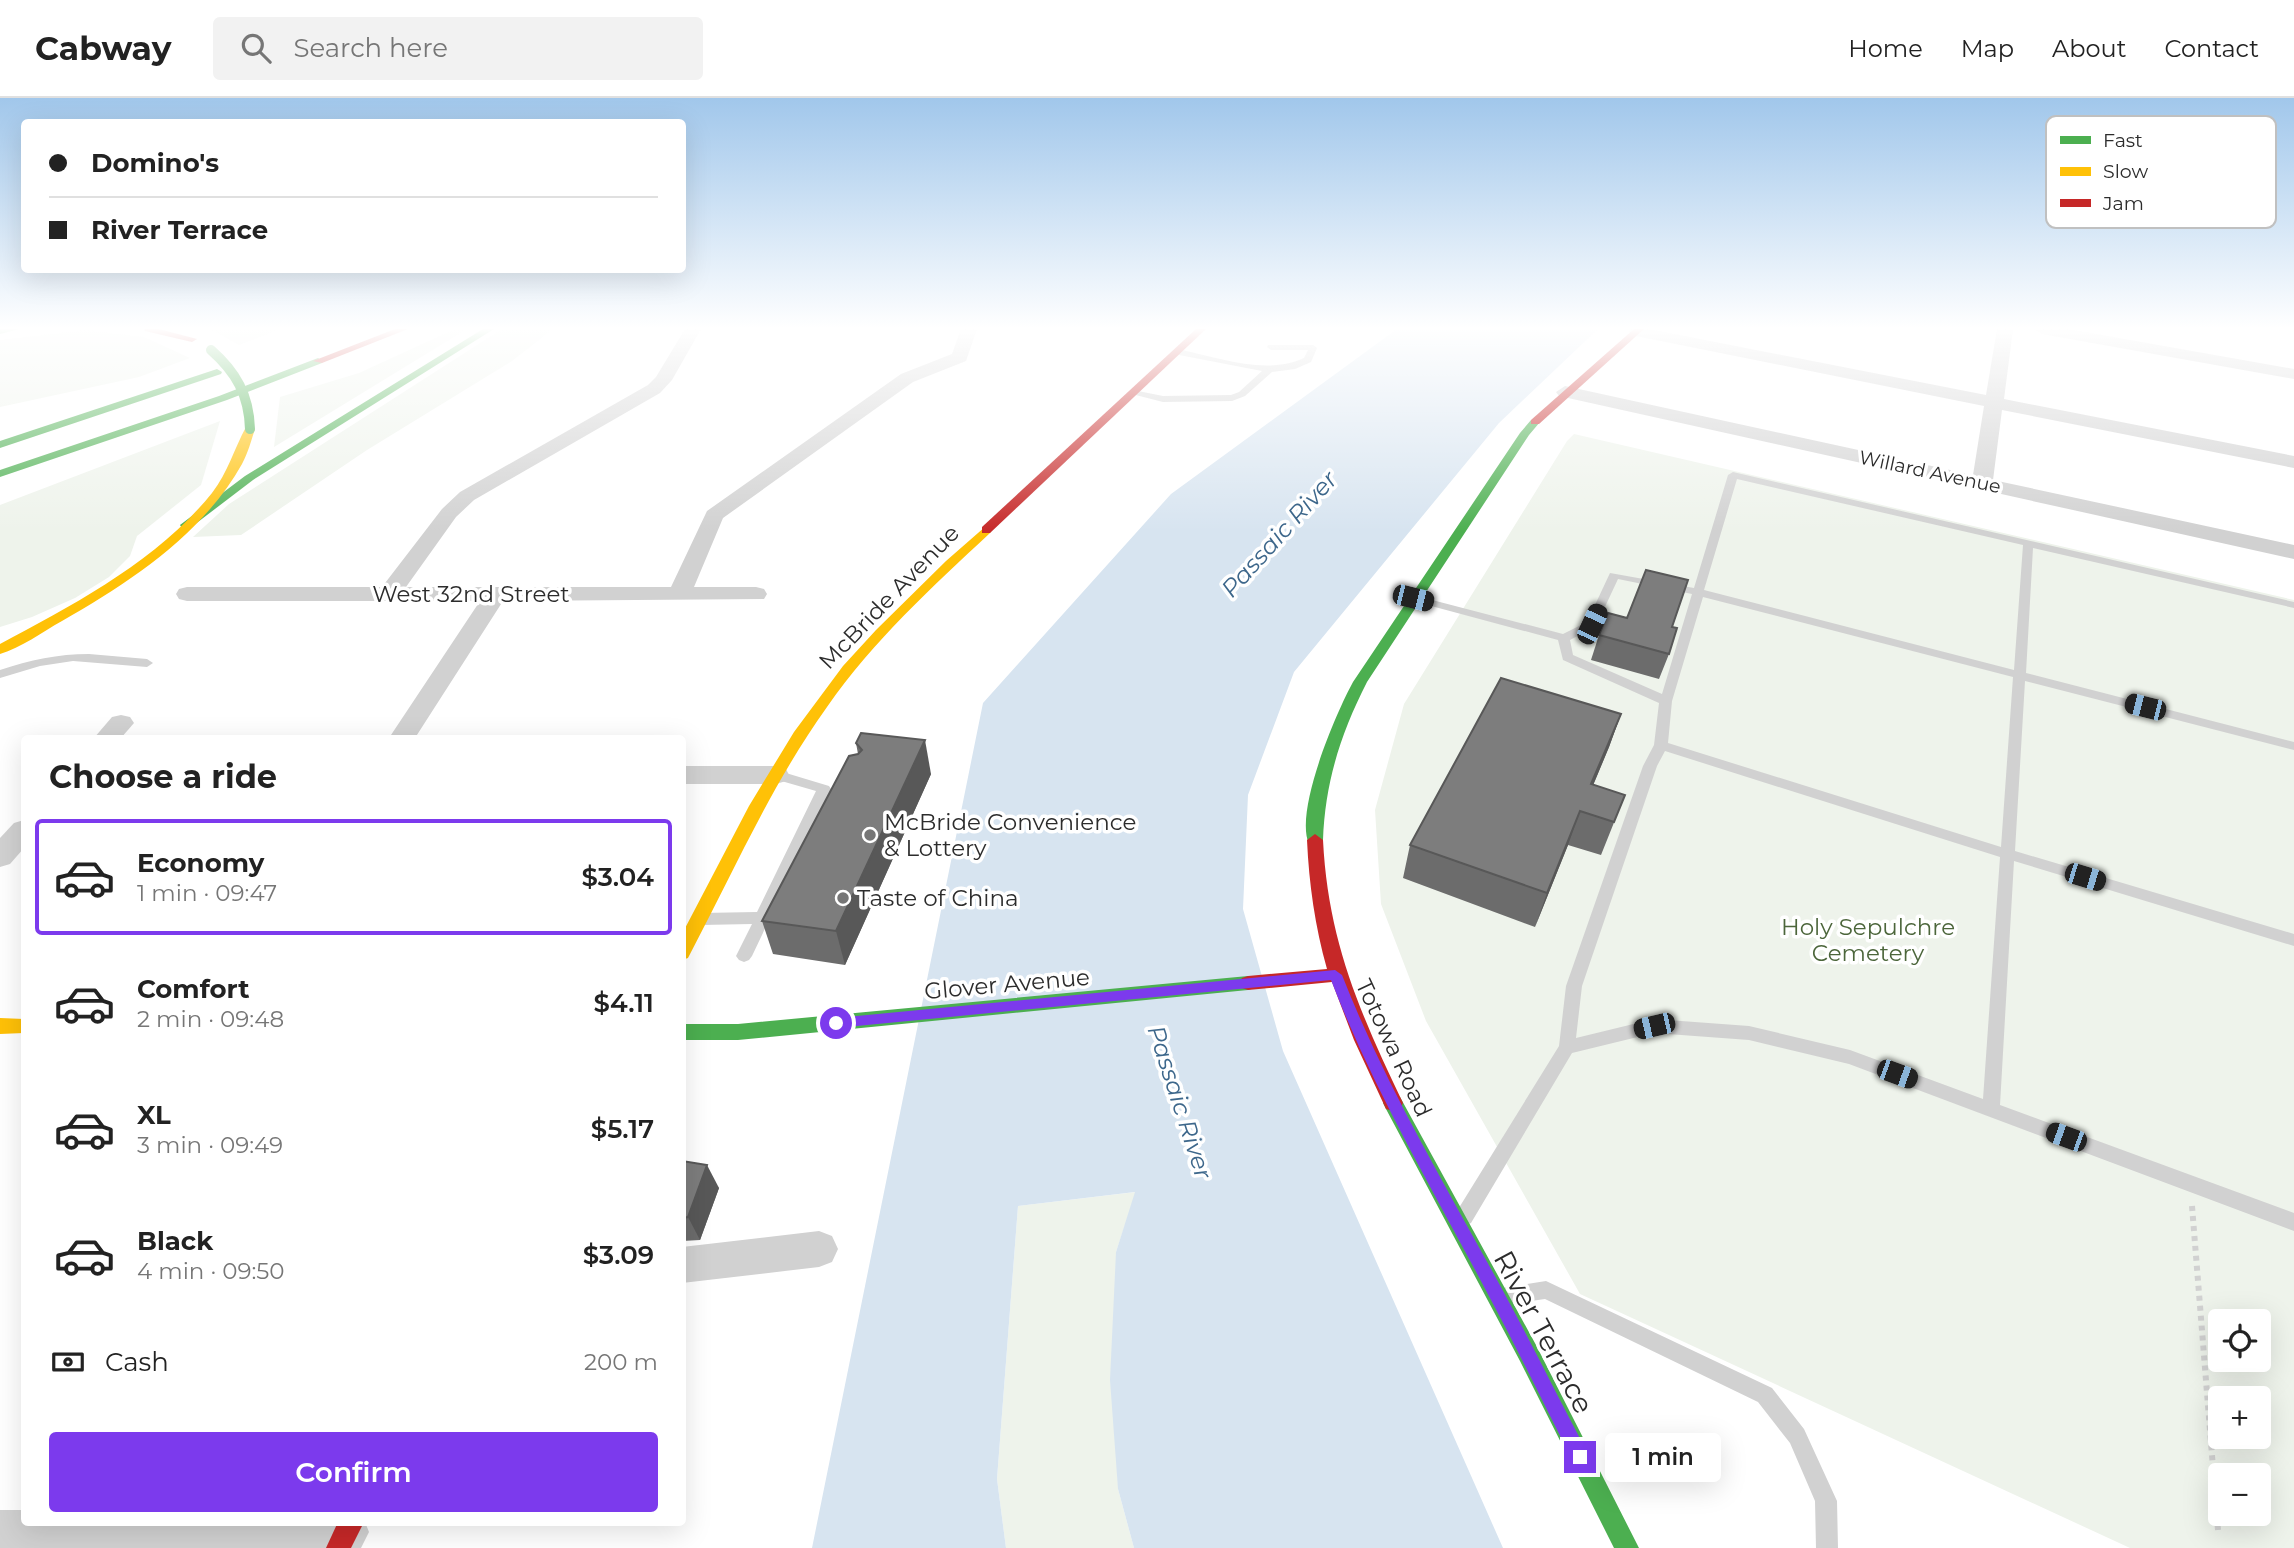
<!DOCTYPE html>
<meta charset="utf-8">
<style>
:root{--surface:#fff;--page:#f2f2f2;--text:#222;--muted:#767676;--line:#e0e0e0;--accent:#7c3aed}
body{margin:0;font-family:Montserrat,sans-serif;background:var(--page);color:var(--text);height:100vh;display:flex;flex-direction:column;font-size:26px;white-space:nowrap}
*{box-sizing:border-box;margin:0}
p{font-size:23px;color:var(--muted)}
.icon{flex:none;width:38px;height:38px;fill:none;stroke:currentColor;stroke-width:2;stroke-linecap:round;stroke-linejoin:round}
.map{position:relative;flex:1;overflow:hidden}
.details{position:absolute;left:21px;top:637px;width:665px;height:791px;display:flex;flex-direction:column;background:var(--surface);border-radius:7px;box-shadow:0 7px 28px #0002}
.details>*{flex:none}
.guide{position:absolute;left:21px;top:21px;width:665px;height:154px;border-radius:7px;box-shadow:0 7px 28px #0002;display:grid;align-content:center;height:154px;padding:0 28px;background:var(--surface)}
.tools{position:absolute;left:2208px;top:1211px;display:grid;gap:14px}
.tools a{display:grid;place-items:center;width:63px;height:63px;border-radius:7px;background:var(--surface);box-shadow:0 7px 28px #0002;font-size:35px}
.end{position:absolute;width:32px;height:32px;margin:-16px;border:9px solid #7c3aed;background:#fff;box-shadow:0 0 0 4px #fff}
.from{border-radius:50%}
.bubble{position:absolute;height:49px;border-radius:7px;background:var(--surface);box-shadow:0 7px 28px #0002;font-size:23px;font-weight:600;line-height:49px;text-align:center}
.car{position:absolute;width:21px;height:42px;margin:-21px -10px;border-radius:9px;box-shadow:0 0 5px 2px #0007;background:linear-gradient(#222 24%,#8ab4d8 0 40%,#222 0 76%,#8ab4d8 0 86%,#222 0)}
.guide b{display:flex;align-items:center;gap:24px;height:66px;font-size:26px}
.guide b+b{border-top:2px solid var(--line)}
.guide i{width:18px;height:18px;background:var(--text)}
ul{padding:0;list-style:none}
li{display:flex;align-items:center;gap:21px;height:116px;margin:0 14px 10px;padding:0 14px;border:4px solid transparent;border-radius:7px}
li div{flex:1}
li b{display:block;font-size:26px}
li em{font-style:normal;font-weight:600}
li.on{border-color:var(--accent)}
li>.icon{width:63px;height:63px;stroke-width:1.5}
h2{padding:0 28px;font-size:32px;line-height:84px}
.pay{display:flex;align-items:center;gap:18px;height:77px;padding:0 28px;font-size:26px}
.pay p{margin-inline-start:auto}
.button{display:flex;gap:14px;margin-top:auto;padding:14px 28px}
.button a{flex:1;height:80px;border-radius:7px;background:var(--accent);color:#fff;font-size:28px;font-weight:600;line-height:80px;text-align:center}
header{display:flex;align-items:center;gap:42px;box-sizing:border-box;height:98px;padding:0 35px;background:var(--surface);border-bottom:2px solid var(--line)}
header strong{font-size:33px}
nav{display:flex;gap:38px;margin-inline-start:auto;font-size:24px}
.search{width:490px;height:63px;background:var(--page);display:flex;align-items:center;gap:18px;box-sizing:border-box;padding:0 24px;border-radius:7px;color:var(--muted);font-size:26px}
.map>svg:first-child{display:block}
.green{fill:#eef3eb;fill-rule:evenodd}
.water{fill:#d7e4f0}
.lines{fill:none;stroke-linecap:round;stroke-linejoin:round}
.path{stroke:#d1d1d1;stroke-width:6;stroke-dasharray:5 5;stroke-linecap:butt}
.lane{fill:#d1d1d1;fill-rule:evenodd}
.street{fill:#d1d1d1;fill-rule:evenodd}
.fast{fill:#4caf50;fill-rule:evenodd}
.slow{fill:#ffc107;fill-rule:evenodd}
.jam{fill:#c62828;fill-rule:evenodd}
.fast-bridge{stroke:#4caf50;stroke-width:10}
.wall{fill:#6c6c6c}
.shaded-wall{fill:#585858}
.building{fill:#7d7d7d;stroke:#585858;stroke-width:2}
.route{fill:#7c3aed}
.poi-dot{fill:#767676;stroke:#fff;stroke-width:2.5}
.labels{text-anchor:middle;dominant-baseline:central;stroke-width:7;stroke-linejoin:round;paint-order:stroke}
.far-street-label{font-size:19px;fill:#2c2c2c;stroke:#fff}
.street-label{font-size:23px;fill:#2c2c2c;stroke:#fff}
.poi-label{font-size:23px;fill:#2c2c2c;stroke:#fff;text-anchor:start}
.park-label{font-size:23px;fill:#4c663b;stroke:#fff}
.water-label{font-size:24px;font-style:italic;fill:#3d678b;stroke:#fff}
.near-street-label{font-size:28px;fill:#2c2c2c;stroke:#fff}
.key{fill:#fff;stroke:#c0c0c0;stroke-width:2}
.key-label{font-size:19px;fill:#2c2c2c}
</style>
<header>
<strong>Cabway</strong>
<div class="search"><svg class="icon" aria-label="search" viewBox="0 0 24 24"><circle cx="10" cy="10" r="6"/><path d="M15 15l6 6"/></svg>Search here</div>
<nav><a>Home</a><a>Map</a><a>About</a><a>Contact</a></nav>
</header>
<div class="map">
<svg width="2294" height="1450" viewBox="0 0 2294 1450">
<rect width="100%" height="100%" fill="#fff"/>
<!-- green -->
<g class="green">
<path d="M210 231H281L239 247Z"/>
<path d="M455 231H467L274 349 280 299 359 275Z"/>
<path d="M502 231H553L512 263 367 352 241 437 193 439 229 406Z"/>
<path d="M85 232 144 239 190 260 139 279 0 309V242Z"/>
<path d="M220 323 201 387 137 438 130 458 109 479 75 500 32 519 0 529V407Z"/>
<path d="M1574 336 2294 502V1450H2130L1580 1196 1426 923 1381 806 1375 712 1404 606 1567 343ZM2221 1223H2259V1262H2221ZM2221 1300H2259V1339H2221ZM2221 1377H2259V1416H2221Z"/>
<path d="M1136 1094 1116 1154 1118 1391 1134 1450H1006L997 1381 1018 1108Z"/>
</g>
<!-- water -->
<path class="water" d="M1397 231H1598L1499 325 1294 574 1248 697 1243 811 1283 953 1503 1450H1134L1118 1391 1110 1282 1116 1154 1135 1094 1018 1108 997 1381 1006 1450H812L983 605 1171 396Z"/>
<g class="lines">
<!-- path -->
<path class="path" d="M2192 1108 2218 1432"/>
<!-- lane -->
<g class="lane">
<path d="M1268 247H1313L1317 250 1311 264 1295 271 1272 274 1245 298 1232 303 1163 304 1128 295 1133 292 1163 298 1231 297 1239 294 1262 273 1174 256 1173 254 1177 251C1218 259 1265 278 1304 260L1308 252H1271L1267 249Z"/>
<path d="M1733 374 2294 504V510L2033 450 2026 575 2294 644V652L2025 583 2015 753 2294 836V848L2014 763 2000 1007 2294 1115V1133L1849 966 1749 942 1654 935 1572 955 1471 1125 1464 1128 1457 1125 1455 1119 1457 1113 1559 948 1566 888 1643 668 1654 647 1659 605 1563 562 1558 542 1409 502 1407 500 1413 497 1563 536 1587 524 1610 475 1694 490 1728 377ZM1737 381 2023 447 2014 572 1704 492ZM1618 481 1692 496 1662 596 1573 557 1570 542 1596 528ZM1703 499 2013 579 2001 749 1668 645 1672 603ZM1665 653 2000 759 1983 1001 1850 952 1749 928 1654 921 1576 940 1582 888 1657 668Z"/>
<path d="M89 556 147 561 153 565 147 569 73 563 40 568 0 580V572C30 562 58 556 89 556Z"/>
<path d="M776 672 829 688 831 691 752 858 749 862 744 864 739 862 736 858 752 826 701 827 696 825 693 821 696 817 701 815 757 814 816 693 771 680 769 677Z"/>
<path d="M1546 1183 1772 1290 1804 1331 1837 1403 1838 1450H1816L1815 1403 1790 1345 1758 1304 1545 1201 1509 1206 1502 1204 1499 1197 1502 1190Z"/>
</g>
<!-- street -->
<g class="street">
<path d="M685 231H701L672 282 660 295 474 402 456 419 406 489H671L707 413 901 276 952 256 961 231H977L966 263 913 284 723 420 694 489H756L764 491 767 496 764 501 503 503 415 640H389L480 503H187L179 501 176 496 179 491 187 489H382L442 411 460 394 648 287 656 279Z"/>
<path d="M1629 231H1649L1986 297 1997 231H2013L2004 301 2294 358V370L2002 312 1993 382 2294 447V461L1559 298 1556 294 1565 288 1973 377 1984 308 1636 238 1630 237Z"/>
<path d="M2034 231H2068L2294 271V281L2042 236Z"/>
<path d="M121 617 130 619 134 625 121 640H94L112 619Z"/>
<path d="M682 668H776L786 671 789 677 786 683 776 686H682Z"/>
<path d="M24 722V750L10 766 0 769V740L14 725Z"/>
<path d="M819 1133 832 1138 838 1151 832 1164 819 1169 682 1185V1149Z"/>
<path d="M0 1412H24V1424H365L369 1434 361 1450H0Z"/>
</g>
<!-- fast -->
<g class="fast">
<path d="M0 231H19L0 236Z"/>
<path d="M483 231H494L253 382 190 430H182L180 427 245 378Z"/>
<path d="M318 260 323 263 322 265 227 302 0 379V372L219 298Z"/>
<path d="M217 271 222 274 221 276 0 350V343Z"/>
<path d="M1531 322 1540 324 1529 337 1367 584C1341 635 1325 684 1323 742L1315 748 1309 746C1294 713 1336 615 1353 584L1520 335Z"/>
<path d="M0 547H8L10 550 0 555Z"/>
<path d="M1248 878 1254 880 1257 885 1254 890 1248 892 738 942H682V926H738Z"/>
<path d="M1393 997 1400 999 1536 1247 1639 1450H1614L1520 1263 1386 1011 1383 1005 1386 999Z"/>
</g>
<!-- slow -->
<g class="slow">
<path d="M246 329 255 331C251 343 248 355 242 366 202 437 130 484 62 523 42 534 21 550 0 556V546C75 506 157 463 212 395 228 374 234 351 246 329Z"/>
<path d="M986 428 992 432 990 435C932 489 873 543 827 609 771 687 733 775 688 860L682 862V836L749 708 794 634 843 568 876 532 946 463Z"/>
<path d="M0 920 24 921V935L0 936Z"/>
</g>
<!-- jam -->
<g class="jam">
<path d="M144 231H159L197 241 192 244 145 233Z"/>
<path d="M395 231H408L322 265 313 263Z"/>
<path d="M1196 231H1206L990 435H982V429Z"/>
<path d="M1634 231H1644L1539 326H1531V322Z"/>
<path d="M1315 736 1323 742C1328 843 1360 915 1403 1005L1400 1011 1393 1013 1386 1011 1354 942 1332 884 1248 892 1242 890 1239 885 1242 880 1248 878 1327 871C1315 828 1309 786 1307 742Z"/>
<path d="M338 1424H364L351 1450H326Z"/>
</g>
<!-- fast-bridge -->
<path class="fast-bridge" d="M211 252C236 274 249 297 250 331"/>
</g>
<!-- wall -->
<g class="wall">
<path d="M1672 529 1669 556 1659 581 1591 562 1599 537Z"/>
<path d="M1621 616 1609 649 1593 687 1625 697 1601 757 1568 747 1535 829 1403 780 1410 747Z"/>
<path d="M856 645 931 676 845 867 773 856 762 823 858 656Z"/>
<path d="M682 1063 719 1090 700 1142 682 1143Z"/>
</g>
<!-- shaded-wall -->
<g class="shaded-wall">
<path d="M1621 616 1609 649 1582 714 1591 686Z"/>
<path d="M925 642 931 676 845 867 836 833Z"/>
<path d="M1580 713 1568 747 1535 829 1547 795Z"/>
<path d="M707 1067 719 1090 700 1142 688 1119Z"/>
</g>
<!-- building -->
<g class="building">
<path d="M1646 472 1688 482 1672 529 1677 530 1669 556 1599 537 1608 515 1627 520Z"/>
<path d="M1501 580 1621 616 1591 686 1625 697 1614 724 1580 713 1547 795 1410 747Z"/>
<path d="M861 635 925 642 836 833 762 823 849 658 858 656 862 652 856 645Z"/>
<path d="M682 1063 707 1067 688 1119 682 1120Z"/>
</g>
<!-- sky -->
<linearGradient id="sky" x2="0" y2="1"><stop stop-color="#a1c7eb"/><stop offset="0.53" stop-color="#fff"/><stop offset="1" stop-color="#fff" stop-opacity="0"/></linearGradient>
<rect width="2294" height="434" fill="url(#sky)"/>
<!-- route -->
<path class="route" d="M1335 872 1342 877C1385 987 1446 1088 1502 1191 1531 1244 1558 1299 1586 1352L1588 1359 1586 1365 1580 1367 1574 1365C1546 1311 1520 1256 1491 1202 1436 1097 1374 994 1331 882L836 930 830 925 836 920Z"/>
<!-- markers -->
<g class="poi-dot">
<circle cx="870" cy="737" r="7"/>
<circle cx="843" cy="800" r="7"/>
</g>
<g class="labels">
<!-- far-street labels -->
<g class="far-street-label">
<text transform="translate(1930 374) rotate(12)">Willard Avenue</text>
</g>
<!-- street labels -->
<g class="street-label">
<text x="471" y="496">West 32nd Street</text>
<text transform="translate(889 499) rotate(-46)">McBride Avenue</text>
<text transform="translate(1007 886) rotate(-5)">Glover Avenue</text>
<text transform="translate(1394 950) rotate(65)">Totowa Road</text>
</g>
<!-- poi labels -->
<g class="poi-label">
<text x="884" y="724">McBride Convenience<tspan x="884" dy="26">&amp; Lottery</tspan></text>
<text x="857" y="800">Taste of China</text>
</g>
<!-- park labels -->
<g class="park-label">
<text x="1868" y="829">Holy Sepulchre<tspan x="1868" dy="26">Cemetery</tspan></text>
</g>
<!-- water labels -->
<g class="water-label">
<text transform="translate(1279 436) rotate(-48)">Passaic River</text>
<text transform="translate(1180 1004) rotate(72)">Passaic River</text>
</g>
<!-- near-street labels -->
<g class="near-street-label">
<text transform="translate(1544 1234) rotate(62)">River Terrace</text>
</g>
</g>
<!-- legend -->
<rect x="2046" y="18" width="230" height="112" rx="10" class="key"/>
<rect x="2060" y="38" width="31" height="8" fill="#4caf50"/>
<rect x="2060" y="69" width="31" height="9" fill="#ffc107"/>
<rect x="2060" y="101" width="31" height="8" fill="#c62828"/>
<g class="key-label">
<text x="2103" y="49">Fast</text>
<text x="2103" y="80">Slow</text>
<text x="2103" y="112">Jam</text>
</g>
</svg>
<div class="tools">
<a><svg class="icon" aria-label="locate" viewBox="0 0 24 24"><circle cx="12" cy="12" r="6"/><path d="M12 2v4M12 18v4M2 12h4M18 12h4"/></svg></a>
<a>+</a>
<a>−</a>
</div>
<i class="end from" style="left:836px;top:925px"></i>
<i class="end" style="left:1580px;top:1359px"></i>
<div class="bubble" style="left:1605px;top:1335px;width:116px">1 min</div>
<i class="car" style="left:1413px;top:500px;rotate:104deg"></i>
<i class="car" style="left:1592px;top:526px;rotate:25deg"></i>
<i class="car" style="left:2145px;top:609px;rotate:284deg"></i>
<i class="car" style="left:2085px;top:779px;rotate:107deg"></i>
<i class="car" style="left:1654px;top:928px;rotate:257deg"></i>
<i class="car" style="left:1897px;top:976px;rotate:110deg"></i>
<i class="car" style="left:2066px;top:1039px;rotate:290deg"></i>
<div class="guide">
<b><i class="from"></i>Domino's</b>
<b><i></i>River Terrace</b>
</div>
<section class="details">
<h2>Choose a ride</h2>
<ul>
<li class="on"><svg class="icon" aria-label="car" viewBox="0 0 24 24"><path d="M5 17H2v-5l4-1 3-4h7l3 4 3 1v5h-3M9 17h6M6 11h13"/><circle cx="7" cy="17" r="2"/><circle cx="17" cy="17" r="2"/></svg><div><b>Economy</b><p>1 min · 09:47</p></div><em>$3.04</em></li>
<li><svg class="icon" aria-label="car" viewBox="0 0 24 24"><path d="M5 17H2v-5l4-1 3-4h7l3 4 3 1v5h-3M9 17h6M6 11h13"/><circle cx="7" cy="17" r="2"/><circle cx="17" cy="17" r="2"/></svg><div><b>Comfort</b><p>2 min · 09:48</p></div><em>$4.11</em></li>
<li><svg class="icon" aria-label="car" viewBox="0 0 24 24"><path d="M5 17H2v-5l4-1 3-4h7l3 4 3 1v5h-3M9 17h6M6 11h13"/><circle cx="7" cy="17" r="2"/><circle cx="17" cy="17" r="2"/></svg><div><b>XL</b><p>3 min · 09:49</p></div><em>$5.17</em></li>
<li><svg class="icon" aria-label="car" viewBox="0 0 24 24"><path d="M5 17H2v-5l4-1 3-4h7l3 4 3 1v5h-3M9 17h6M6 11h13"/><circle cx="7" cy="17" r="2"/><circle cx="17" cy="17" r="2"/></svg><div><b>Black</b><p>4 min · 09:50</p></div><em>$3.09</em></li>
</ul>
<div class="pay"><svg class="icon" aria-label="cash" viewBox="0 0 24 24"><path d="M3 7h18v10H3z"/><circle cx="12" cy="12" r="2"/></svg>Cash<p>200 m</p></div>
<div class="button"><a>Confirm</a></div>
</section>
</div>
